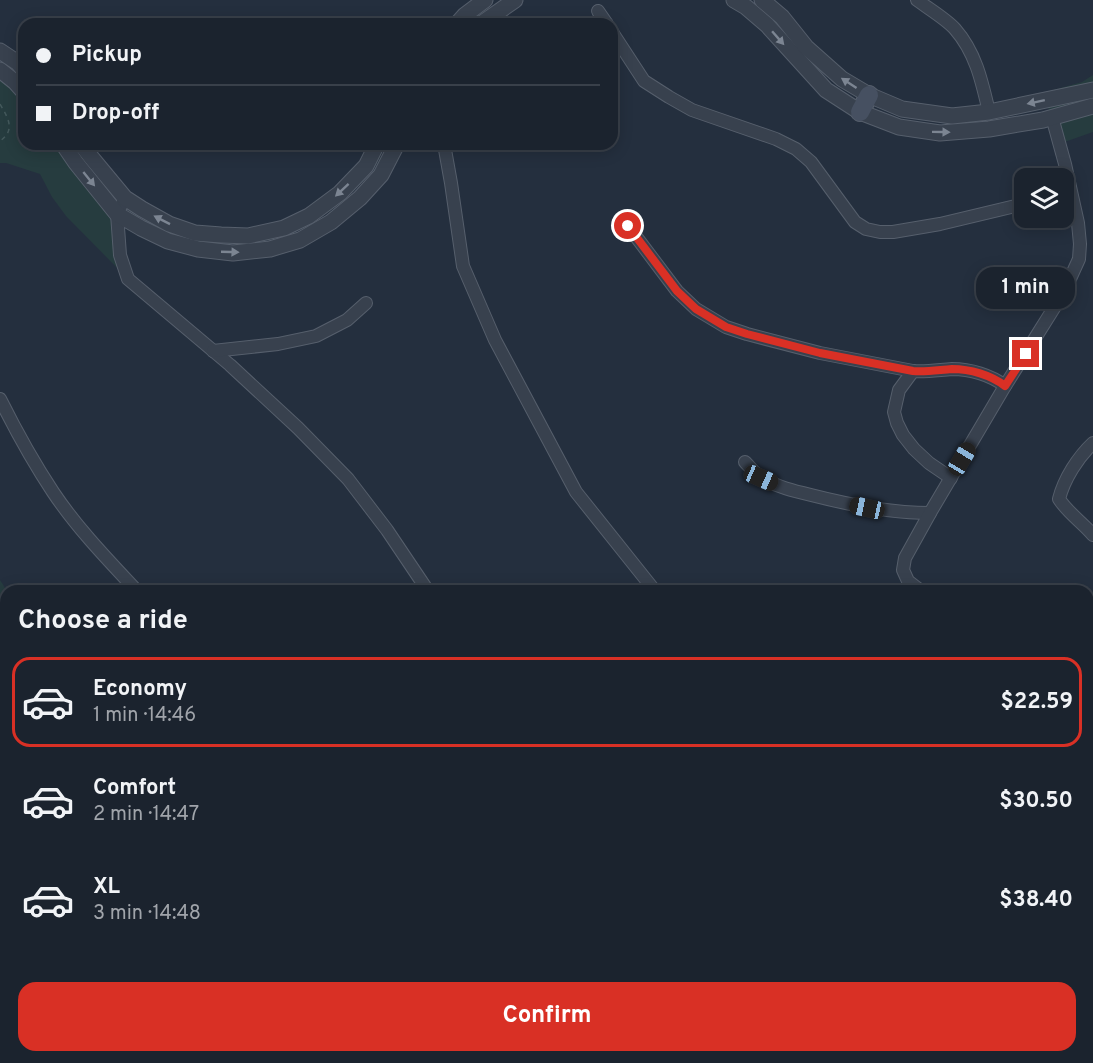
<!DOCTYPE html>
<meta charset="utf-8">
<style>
:root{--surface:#1b232e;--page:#242b36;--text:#f1f3f6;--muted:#a0a4aa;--line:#39404a;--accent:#d93025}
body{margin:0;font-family:Overpass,sans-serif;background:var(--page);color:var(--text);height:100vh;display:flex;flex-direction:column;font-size:22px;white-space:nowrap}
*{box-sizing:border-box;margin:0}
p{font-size:20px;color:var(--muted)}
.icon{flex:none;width:33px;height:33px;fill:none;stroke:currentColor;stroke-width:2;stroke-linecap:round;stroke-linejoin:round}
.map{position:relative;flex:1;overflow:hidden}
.drawer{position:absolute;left:0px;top:585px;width:1094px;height:478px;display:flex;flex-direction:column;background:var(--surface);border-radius:18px 18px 0 0;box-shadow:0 3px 15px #0003,0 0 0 2px var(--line)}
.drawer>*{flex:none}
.hud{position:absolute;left:18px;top:18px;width:600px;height:132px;border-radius:18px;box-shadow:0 3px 15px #0003,0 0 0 2px var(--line);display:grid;align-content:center;height:132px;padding:0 18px;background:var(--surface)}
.tools{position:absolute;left:1014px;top:168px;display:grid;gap:12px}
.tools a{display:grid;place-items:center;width:60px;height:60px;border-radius:12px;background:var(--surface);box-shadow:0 3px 15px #0003,0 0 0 2px var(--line);font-size:30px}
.end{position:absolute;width:27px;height:27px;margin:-14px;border:8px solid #d93025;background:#fff;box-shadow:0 0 0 3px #fff}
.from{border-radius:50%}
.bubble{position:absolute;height:42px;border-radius:18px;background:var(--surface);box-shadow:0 3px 15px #0003,0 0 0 2px var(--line);font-size:20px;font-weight:700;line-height:42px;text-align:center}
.car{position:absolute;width:18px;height:36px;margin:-18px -9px;border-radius:8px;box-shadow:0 0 4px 2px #0007;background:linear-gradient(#222 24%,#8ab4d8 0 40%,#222 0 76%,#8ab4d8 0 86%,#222 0)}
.hud b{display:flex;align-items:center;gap:21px;height:57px;font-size:22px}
.hud b+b{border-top:2px solid var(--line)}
.hud i{width:15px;height:15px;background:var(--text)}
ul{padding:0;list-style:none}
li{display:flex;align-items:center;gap:18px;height:90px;margin:0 12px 9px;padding:0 6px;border:3px solid transparent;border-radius:18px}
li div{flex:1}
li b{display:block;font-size:22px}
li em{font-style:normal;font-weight:700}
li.selected{border-color:var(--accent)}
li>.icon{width:54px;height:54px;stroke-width:1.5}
h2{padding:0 18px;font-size:27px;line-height:72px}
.primary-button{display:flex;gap:12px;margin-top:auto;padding:12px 18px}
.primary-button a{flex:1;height:69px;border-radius:18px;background:var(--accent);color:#fff;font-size:24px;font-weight:700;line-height:69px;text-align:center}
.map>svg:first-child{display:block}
.green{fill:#263c3f}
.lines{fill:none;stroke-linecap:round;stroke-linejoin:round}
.minor-casing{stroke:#565f6c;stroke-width:14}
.tertiary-casing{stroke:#565f6c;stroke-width:17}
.secondary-casing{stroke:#565f6c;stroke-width:20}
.path{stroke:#44595c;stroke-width:1.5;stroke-dasharray:4.5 4.5;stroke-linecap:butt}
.minor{stroke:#38414e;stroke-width:12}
.tertiary{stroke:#38414e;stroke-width:15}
.secondary{stroke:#465061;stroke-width:18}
.oneway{fill:#7c8592}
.route{stroke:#d93025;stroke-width:8}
</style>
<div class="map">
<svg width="1093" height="1063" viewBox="0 0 1093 1063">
<rect width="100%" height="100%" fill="#242f3e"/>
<!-- green -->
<g class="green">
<path d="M0 70 24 92V144H63L117 214 128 279 66 216 52 197 40 174 6 163H0Z"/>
<path d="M1093 75V132L1059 144 1046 100V92L1082 82Z"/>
<path d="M0 580 7 591 6 913 0 903Z"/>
</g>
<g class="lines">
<!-- minor casing -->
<g class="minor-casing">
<g id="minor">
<path d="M917 0C929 9 946 19 955 29 976 53 982 82 989 112"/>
<path d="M598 11 607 24"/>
<path d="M612 32 644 81 669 97 692 110 776 139 796 149 811 162 855 222 866 229 880 232H893L940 224 1024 204"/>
<path d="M444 144 451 183 463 266 495 340 576 492 655 591"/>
<path d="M125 198 117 214 120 255 128 279 230 365 298 428 348 479 387 530 428 591"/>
<path d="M628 226 677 291 696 309 726 327 747 334 820 353 913 371C926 372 938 370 952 369 970 369 991 375 1005 386"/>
<path d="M213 351 278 344 316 336 347 320 366 303"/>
<path d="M913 371 899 390 894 412 897 423 903 435 914 449 929 463 951 478"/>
<path d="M0 399C16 431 33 462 53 492 77 528 108 560 137 591"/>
<path d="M1093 443C1078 457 1064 479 1059 499 1068 513 1082 522 1093 535"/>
<path d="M745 462C751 468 756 475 762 478 777 487 794 491 811 495 850 505 889 513 930 513"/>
<path d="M921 591 908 581 903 570 905 558 930 513 1005 386 1064 292 1079 259 1080 244 1078 223 1065 164 1052 117"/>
<path d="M1088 674 1093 666"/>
<path d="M0 690 6 686"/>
<path d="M1088 753 1093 758"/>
<path d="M0 1024 6 1030"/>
<path d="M871 1058 877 1063"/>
<path d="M1050 1058 1051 1063"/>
<path d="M44 1063 58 1058"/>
<path d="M194 1063 195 1058"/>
<path d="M434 1063 436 1058"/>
<path d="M639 1063 641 1058"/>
</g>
</g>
<!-- tertiary casing -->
<g class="tertiary-casing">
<g id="tertiary">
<path d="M734 0 746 7 767 25 826 90 860 112 899 127 940 133 989 129 1043 120 1093 106"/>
<path d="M762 0 782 17 806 47 842 79 869 95 902 109 952 116 989 112 1093 90"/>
<path d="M457 24 465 15 485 0"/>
<path d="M481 24 515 0"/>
<path d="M0 51 18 63 24 70"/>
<path d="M0 70 15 82 24 92"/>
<path d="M63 144 76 163 117 214 141 228 168 241 198 249 233 253 270 249 300 240 331 222 360 198 381 175 397 144"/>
<path d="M81 144 91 157 125 198 142 209 169 224 195 233 221 235 248 236 284 228 309 216 340 193 366 166 377 144"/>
<path d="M0 613 6 628"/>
<path d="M6 750 3 803 6 821"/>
<path d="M0 869 6 883"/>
<path d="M100 1058V1063"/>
<path d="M81 1063V1058"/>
</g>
</g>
<!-- secondary casing -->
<g class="secondary-casing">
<path id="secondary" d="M860 112 869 95"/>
</g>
<!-- path -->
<path class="path" d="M0 104C8 118 16 130 0 141"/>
<!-- minor -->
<use href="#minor" class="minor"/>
<!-- tertiary -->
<use href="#tertiary" class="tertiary"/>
<!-- secondary -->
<use href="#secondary" class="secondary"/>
</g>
<!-- one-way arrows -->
<defs><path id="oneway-solid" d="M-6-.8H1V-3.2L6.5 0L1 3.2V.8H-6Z" transform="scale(1.5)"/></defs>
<g class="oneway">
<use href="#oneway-solid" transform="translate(778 38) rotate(49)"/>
<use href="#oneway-solid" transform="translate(849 83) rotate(-147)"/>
<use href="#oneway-solid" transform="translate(1036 102) rotate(168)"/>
<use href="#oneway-solid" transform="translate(941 132) rotate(1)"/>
<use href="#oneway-solid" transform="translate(89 179) rotate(51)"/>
<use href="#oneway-solid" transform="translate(342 190) rotate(137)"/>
<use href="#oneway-solid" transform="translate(162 220) rotate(-153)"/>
<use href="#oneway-solid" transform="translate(230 252) rotate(2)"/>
</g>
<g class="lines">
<!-- route -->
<path class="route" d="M628 226 677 291 696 309 726 327 747 334 820 353 913 371C926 372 938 370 952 369 970 369 991 375 1005 386L1026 354"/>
</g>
</svg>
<div class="tools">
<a><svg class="icon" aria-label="layers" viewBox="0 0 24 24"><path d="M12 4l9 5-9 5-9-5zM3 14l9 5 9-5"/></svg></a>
</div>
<i class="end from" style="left:628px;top:226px"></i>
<i class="end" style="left:1026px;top:354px"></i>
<div class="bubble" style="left:976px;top:267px;width:99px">1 min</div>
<i class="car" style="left:962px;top:459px;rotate:31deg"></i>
<i class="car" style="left:761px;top:478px;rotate:114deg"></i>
<i class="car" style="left:867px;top:508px;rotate:282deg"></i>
<div class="hud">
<b><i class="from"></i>Pickup</b>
<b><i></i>Drop-off</b>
</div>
<section class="drawer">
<h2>Choose a ride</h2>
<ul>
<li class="selected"><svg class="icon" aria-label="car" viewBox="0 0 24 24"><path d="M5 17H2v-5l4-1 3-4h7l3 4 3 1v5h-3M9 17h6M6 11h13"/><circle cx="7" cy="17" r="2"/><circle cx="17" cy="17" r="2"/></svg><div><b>Economy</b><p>1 min · 14:46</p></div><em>$22.59</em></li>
<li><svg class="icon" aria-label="car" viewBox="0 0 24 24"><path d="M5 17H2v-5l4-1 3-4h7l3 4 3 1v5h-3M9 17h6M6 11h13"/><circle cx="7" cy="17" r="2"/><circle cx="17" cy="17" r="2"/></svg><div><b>Comfort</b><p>2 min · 14:47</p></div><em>$30.50</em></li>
<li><svg class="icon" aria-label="car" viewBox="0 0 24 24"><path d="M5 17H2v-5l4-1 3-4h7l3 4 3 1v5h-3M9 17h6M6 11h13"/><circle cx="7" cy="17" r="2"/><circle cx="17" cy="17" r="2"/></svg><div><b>XL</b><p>3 min · 14:48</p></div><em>$38.40</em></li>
</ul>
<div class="primary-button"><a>Confirm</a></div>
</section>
</div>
